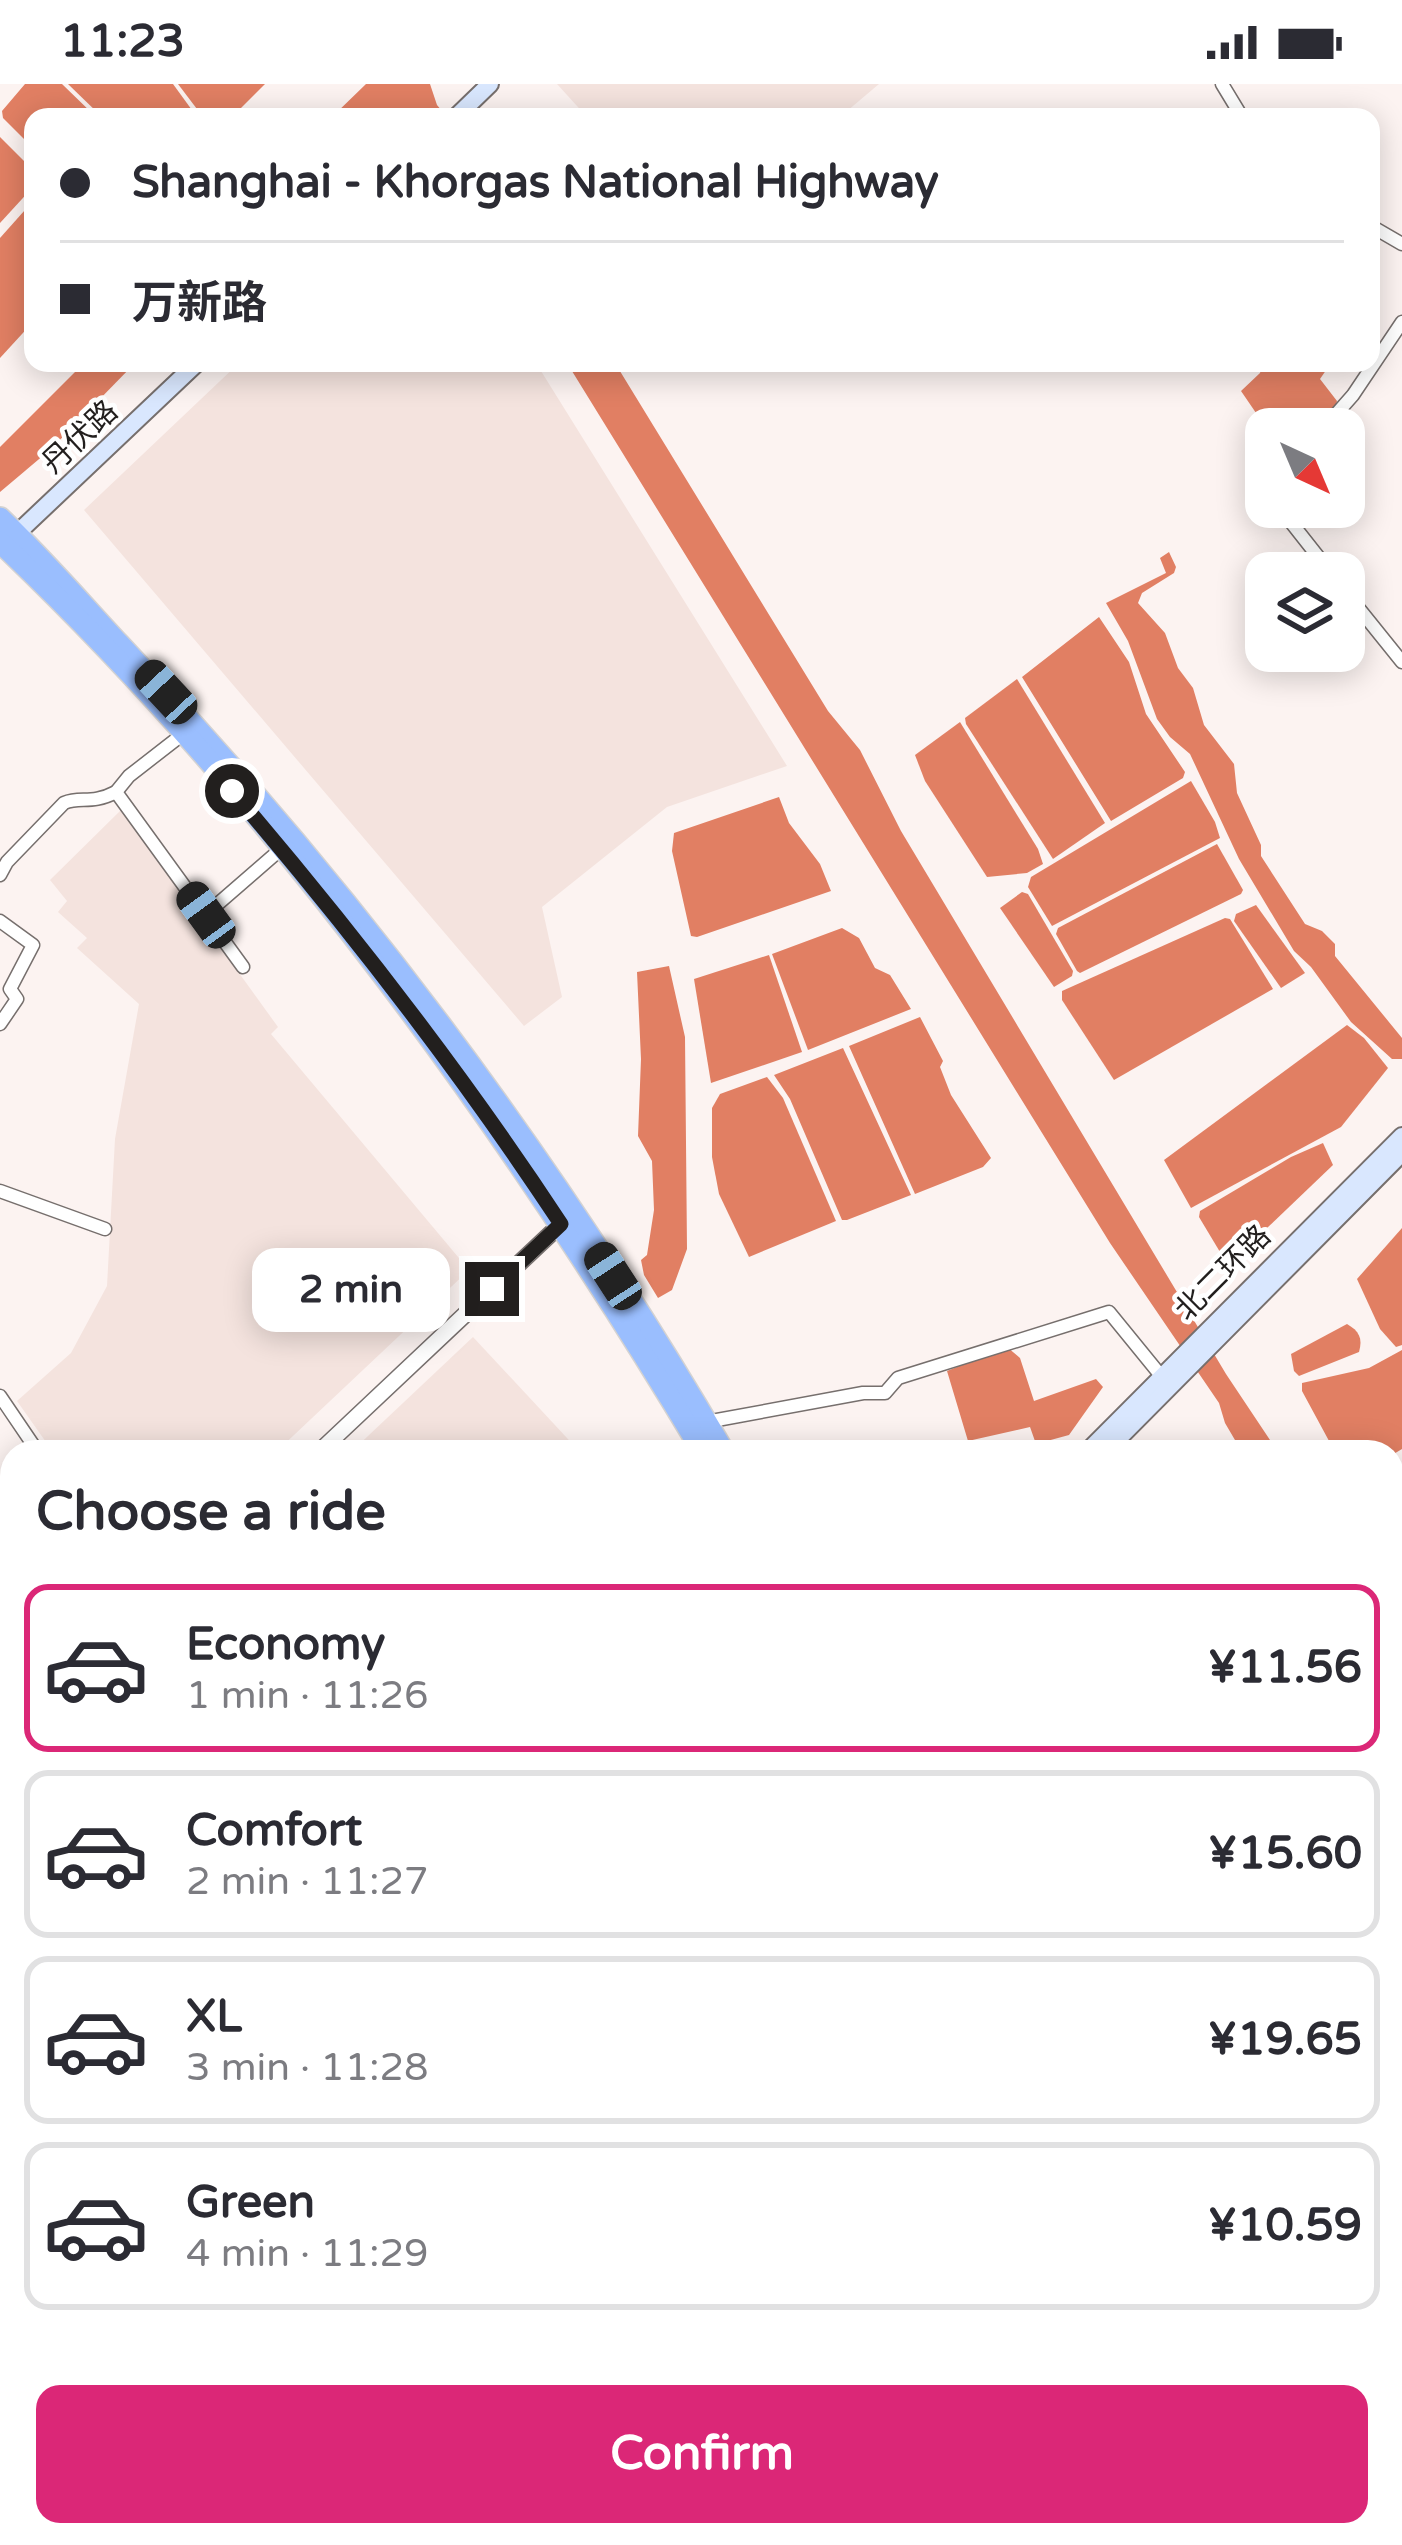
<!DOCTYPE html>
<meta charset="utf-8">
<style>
:root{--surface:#fff;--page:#f7f7f7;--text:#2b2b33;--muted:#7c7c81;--line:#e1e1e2;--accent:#db2777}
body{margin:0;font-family:"Varela Round","Noto Sans SC",sans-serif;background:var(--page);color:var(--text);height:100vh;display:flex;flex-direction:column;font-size:45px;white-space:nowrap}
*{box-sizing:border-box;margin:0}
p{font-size:39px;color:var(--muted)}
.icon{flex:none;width:66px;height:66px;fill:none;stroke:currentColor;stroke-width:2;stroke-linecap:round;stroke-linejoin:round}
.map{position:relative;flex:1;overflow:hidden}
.panel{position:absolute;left:0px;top:1356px;width:1404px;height:1107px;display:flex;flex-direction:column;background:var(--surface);border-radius:36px 36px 0 0;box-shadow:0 6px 30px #0003}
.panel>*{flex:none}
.guide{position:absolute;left:24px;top:24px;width:1356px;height:264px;border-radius:24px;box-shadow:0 6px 30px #0003;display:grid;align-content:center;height:264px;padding:0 36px;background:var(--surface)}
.needle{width:78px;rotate:136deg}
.buttons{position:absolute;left:1245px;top:324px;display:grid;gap:24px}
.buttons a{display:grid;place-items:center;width:120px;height:120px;border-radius:24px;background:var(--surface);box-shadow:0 6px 30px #0003;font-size:60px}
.end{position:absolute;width:54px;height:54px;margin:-27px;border:15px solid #221f1e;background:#fff;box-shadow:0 0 0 6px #fff}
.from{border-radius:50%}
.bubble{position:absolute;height:84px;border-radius:24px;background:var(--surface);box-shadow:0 6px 30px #0003;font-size:39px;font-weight:700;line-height:84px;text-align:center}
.car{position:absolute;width:36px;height:72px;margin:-36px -18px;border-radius:15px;box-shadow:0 0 9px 3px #0007;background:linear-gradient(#222 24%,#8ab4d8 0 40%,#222 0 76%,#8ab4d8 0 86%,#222 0)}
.guide b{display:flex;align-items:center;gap:42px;height:114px;font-size:45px}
.guide b+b{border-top:3px solid var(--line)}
.guide i{width:30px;height:30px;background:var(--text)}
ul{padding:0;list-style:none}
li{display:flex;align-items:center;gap:36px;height:168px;margin:0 24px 18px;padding:0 12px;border:6px solid var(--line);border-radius:24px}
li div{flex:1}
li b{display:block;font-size:45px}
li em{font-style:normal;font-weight:700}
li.selected{border-color:var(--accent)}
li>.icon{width:108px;height:108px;stroke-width:1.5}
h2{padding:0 36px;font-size:54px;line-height:144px}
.button{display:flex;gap:24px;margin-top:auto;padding:24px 36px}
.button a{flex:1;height:138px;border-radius:24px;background:var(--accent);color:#fff;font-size:48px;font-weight:700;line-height:138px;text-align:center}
.status{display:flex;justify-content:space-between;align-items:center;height:84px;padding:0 60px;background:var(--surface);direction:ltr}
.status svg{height:33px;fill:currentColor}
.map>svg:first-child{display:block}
.built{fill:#f4e3de}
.water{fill:#e17f63}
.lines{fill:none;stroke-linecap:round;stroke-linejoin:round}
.minor-casing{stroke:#766f6d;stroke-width:15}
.tertiary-casing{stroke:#766f6d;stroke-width:18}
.secondary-casing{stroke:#766f6d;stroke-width:20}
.primary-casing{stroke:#d3d2d2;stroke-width:21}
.trunk-casing{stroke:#d3d2d2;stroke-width:24}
.minor{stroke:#fff;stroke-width:12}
.tertiary{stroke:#fff;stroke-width:15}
.secondary{stroke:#d9e7fe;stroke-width:16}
.primary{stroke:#b3cefe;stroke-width:18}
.trunk{stroke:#9abefe;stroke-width:21}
.route{stroke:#221f1e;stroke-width:15}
.labels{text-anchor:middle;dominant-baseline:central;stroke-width:9;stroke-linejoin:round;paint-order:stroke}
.street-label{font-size:30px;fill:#221f1e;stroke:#fff}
</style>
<div class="status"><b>11:23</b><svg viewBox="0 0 49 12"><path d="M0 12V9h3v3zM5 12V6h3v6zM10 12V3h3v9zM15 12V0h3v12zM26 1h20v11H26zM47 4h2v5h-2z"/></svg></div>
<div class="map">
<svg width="1402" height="2461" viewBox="0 0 1402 2461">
<rect width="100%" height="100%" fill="#fcf3f1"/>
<!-- built -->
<g class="built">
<path d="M557 0H879L840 33H587Z"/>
<path d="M239 279H536L787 682 667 723 542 823 562 913 524 942 84 426Z"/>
<path d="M121 726 278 943 271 950 469 1186 276 1368H53L17 1317 71 1269 107 1202 115 1055 139 920 77 864 87 854 58 828 67 817 50 796Z"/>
<path d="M473 1253 580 1368H351Z"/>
<path d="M12 1684V2077L0 2065V1695Z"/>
<path d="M12 2159V2325L0 2337V2171Z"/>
</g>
<!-- water -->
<g class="water">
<path d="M25 0H62L96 33H33V64L3 34 2 27Z"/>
<path d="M68 0H173L197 33H102Z"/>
<path d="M178 0H265L232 33H203Z"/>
<path d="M366 0H430L437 21 447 33H421L412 25 388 33H332Z"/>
<path d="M0 53 33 86V103L0 139Z"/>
<path d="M33 117V238L0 274V154Z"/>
<path d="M84 279H135L51 365 0 408V363Z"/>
<path d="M567 279H615L828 627 860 666 901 747 1226 1290 1278 1368H1242L1225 1339 1219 1319 1110 1159Z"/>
<path d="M1263 279H1331L1320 295 1337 317 1335 325 1314 345H1267L1241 307 1260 289Z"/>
<path d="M1169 468 1176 483 1174 489 1142 509 1138 519 1165 549 1178 584 1193 604 1204 641 1234 680 1237 709 1261 761V772L1305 840 1322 847 1335 860V872L1402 954V975H1392L1351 938 1311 883 1294 867 1239 775 1190 670 1170 653 1157 635 1128 557 1106 519 1166 489 1160 474Z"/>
<path d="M1099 533 1129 578 1146 630 1185 688 1183 694 1111 737 1022 593Z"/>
<path d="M1017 595 1105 739 1053 775 966 640 965 634Z"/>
<path d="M960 638 1038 765 1043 780 1027 789 987 793 925 697 915 671Z"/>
<path d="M1191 697 1215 738 1220 754 1052 842 1028 803 1031 793Z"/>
<path d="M779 713 789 739 820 780 831 807 697 853 691 852 672 767 674 749Z"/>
<path d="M1217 760 1243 806 1241 810 1080 889 1077 887 1056 850 1058 844Z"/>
<path d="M1022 808 1028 810 1073 887 1072 892 1054 903 1000 824Z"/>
<path d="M1256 821 1305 889 1281 904 1234 837 1236 830Z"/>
<path d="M1225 834 1230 835 1273 905 1114 996 1062 916V907Z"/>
<path d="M842 844 859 854 875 884 890 891 911 925 808 966 772 870Z"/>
<path d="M769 871 802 968 711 999 694 895Z"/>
<path d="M669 882 685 953 687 1165 672 1206 658 1214 644 1191 641 1176 647 1171 654 1126 652 1077 638 1052 641 975 637 888Z"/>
<path d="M920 933 943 977 940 983 951 1011 991 1074 983 1083 915 1110 849 962Z"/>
<path d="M1347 941 1364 954 1388 984 1341 1043 1191 1124 1164 1076Z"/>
<path d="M843 964 911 1111 847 1136H842L790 1015 774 991Z"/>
<path d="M767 993 783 1014 836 1137 749 1173 719 1110 712 1073V1024L720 1010Z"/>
<path d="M1323 1059 1333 1081 1266 1145 1220 1168 1199 1133 1200 1127 1291 1073Z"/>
<path d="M1402 1144V1261L1396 1263 1380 1245 1357 1195Z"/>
<path d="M1347 1240C1359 1247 1363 1254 1359 1268L1299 1292 1294 1287 1291 1270Z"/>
<path d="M1007 1263 1020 1274 1034 1317 1096 1295 1103 1303 1069 1351 1036 1360 1030 1343 968 1357 947 1287Z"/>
<path d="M1402 1266V1365L1392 1371V1368H1335L1302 1307V1299L1369 1284Z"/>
<path d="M1392 1773H1402V1969L1392 1972Z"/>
<path d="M899 2451H1051L1069 2461H901L895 2458Z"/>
</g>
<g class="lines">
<!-- minor casing -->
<g class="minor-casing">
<g id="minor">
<path d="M1222 0 1242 33"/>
<path d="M1371 142 1402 160"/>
<path d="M1323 345 1353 311 1402 238"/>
<path d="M1266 387 1255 394 1266 407"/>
<path d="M1279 423 1331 489"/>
<path d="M1344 506 1402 578"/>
<path d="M183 650 129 692 116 708 243 883"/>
<path d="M0 791 7 778 64 719C81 712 91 721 116 708"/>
<path d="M205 831 281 765"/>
<path d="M0 837 33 861 10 905 17 915 0 940"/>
<path d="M0 1107 105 1145"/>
<path d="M0 1312 38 1368"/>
<path d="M706 1338 863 1309H885L898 1294 1109 1228 1162 1293"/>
<path d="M0 2104 12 2117"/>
</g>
</g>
<!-- tertiary casing -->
<g class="tertiary-casing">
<g id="tertiary">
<path d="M319 1368 561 1140"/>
<path d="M0 1668 12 1657"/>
<path d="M326 2451 336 2461"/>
</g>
</g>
<!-- secondary casing -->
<g class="secondary-casing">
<g id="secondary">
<path d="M456 33 490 0"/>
<path d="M10 456 197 279"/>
<path d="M1087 1368 1402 1052"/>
<path d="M1105 1368 1402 1069"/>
</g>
</g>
<!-- primary casing -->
<g class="primary-casing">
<g id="primary">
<path d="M0 2425 12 2414"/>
<path d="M0 2461 12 2449"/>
</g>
</g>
<!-- trunk casing -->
<g class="trunk-casing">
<g id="trunk">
<path d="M0 434C42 474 80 518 119 560 350 804 554 1077 724 1368"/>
<path d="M0 458C278 723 506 1040 703 1368"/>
<path d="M1169 2451 1171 2461"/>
<path d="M1185 2451 1188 2461"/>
</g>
</g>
<!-- minor -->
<use href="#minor" class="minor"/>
<!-- tertiary -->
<use href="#tertiary" class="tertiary"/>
<!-- secondary -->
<use href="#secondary" class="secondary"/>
<!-- primary -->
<use href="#primary" class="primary"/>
<!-- trunk -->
<use href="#trunk" class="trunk"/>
</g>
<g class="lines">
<!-- route -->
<path class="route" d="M232 707C350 845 461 988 561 1140L492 1205"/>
</g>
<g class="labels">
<!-- street labels -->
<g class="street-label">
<text transform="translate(80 353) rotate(-43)">丹伏路</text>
<text transform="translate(1223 1189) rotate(-45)">北二环路</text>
</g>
</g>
</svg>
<div class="buttons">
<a><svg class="needle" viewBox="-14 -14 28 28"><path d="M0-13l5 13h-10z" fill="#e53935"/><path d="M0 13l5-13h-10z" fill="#7c7c81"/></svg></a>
<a><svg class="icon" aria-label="layers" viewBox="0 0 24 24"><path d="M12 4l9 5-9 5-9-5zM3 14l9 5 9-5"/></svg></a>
</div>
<i class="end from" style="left:232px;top:707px"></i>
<i class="end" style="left:492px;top:1205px"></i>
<div class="bubble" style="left:252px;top:1164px;width:198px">2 min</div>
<i class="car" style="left:166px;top:608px;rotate:317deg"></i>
<i class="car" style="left:206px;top:831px;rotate:324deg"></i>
<i class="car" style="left:613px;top:1192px;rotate:327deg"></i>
<div class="guide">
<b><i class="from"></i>Shanghai - Khorgas National Highway</b>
<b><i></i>万新路</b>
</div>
<section class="panel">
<h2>Choose a ride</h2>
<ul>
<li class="selected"><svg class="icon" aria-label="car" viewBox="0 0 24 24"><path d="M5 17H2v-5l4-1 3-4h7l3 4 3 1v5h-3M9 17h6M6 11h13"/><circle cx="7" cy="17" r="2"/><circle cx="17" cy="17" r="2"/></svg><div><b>Economy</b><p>1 min · 11:26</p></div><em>¥11.56</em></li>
<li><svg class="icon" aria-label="car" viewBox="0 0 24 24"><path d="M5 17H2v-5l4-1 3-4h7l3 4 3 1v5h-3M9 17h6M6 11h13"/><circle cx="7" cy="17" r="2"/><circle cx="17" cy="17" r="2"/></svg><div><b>Comfort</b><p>2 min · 11:27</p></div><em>¥15.60</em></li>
<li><svg class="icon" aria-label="car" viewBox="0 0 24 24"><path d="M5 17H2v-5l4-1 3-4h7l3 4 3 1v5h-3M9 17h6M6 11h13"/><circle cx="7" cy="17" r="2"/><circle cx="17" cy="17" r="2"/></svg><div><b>XL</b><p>3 min · 11:28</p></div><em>¥19.65</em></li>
<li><svg class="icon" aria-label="car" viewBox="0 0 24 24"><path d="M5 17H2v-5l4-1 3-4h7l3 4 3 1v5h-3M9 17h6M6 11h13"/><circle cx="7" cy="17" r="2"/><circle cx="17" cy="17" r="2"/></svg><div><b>Green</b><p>4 min · 11:29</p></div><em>¥10.59</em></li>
</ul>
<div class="button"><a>Confirm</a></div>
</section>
</div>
